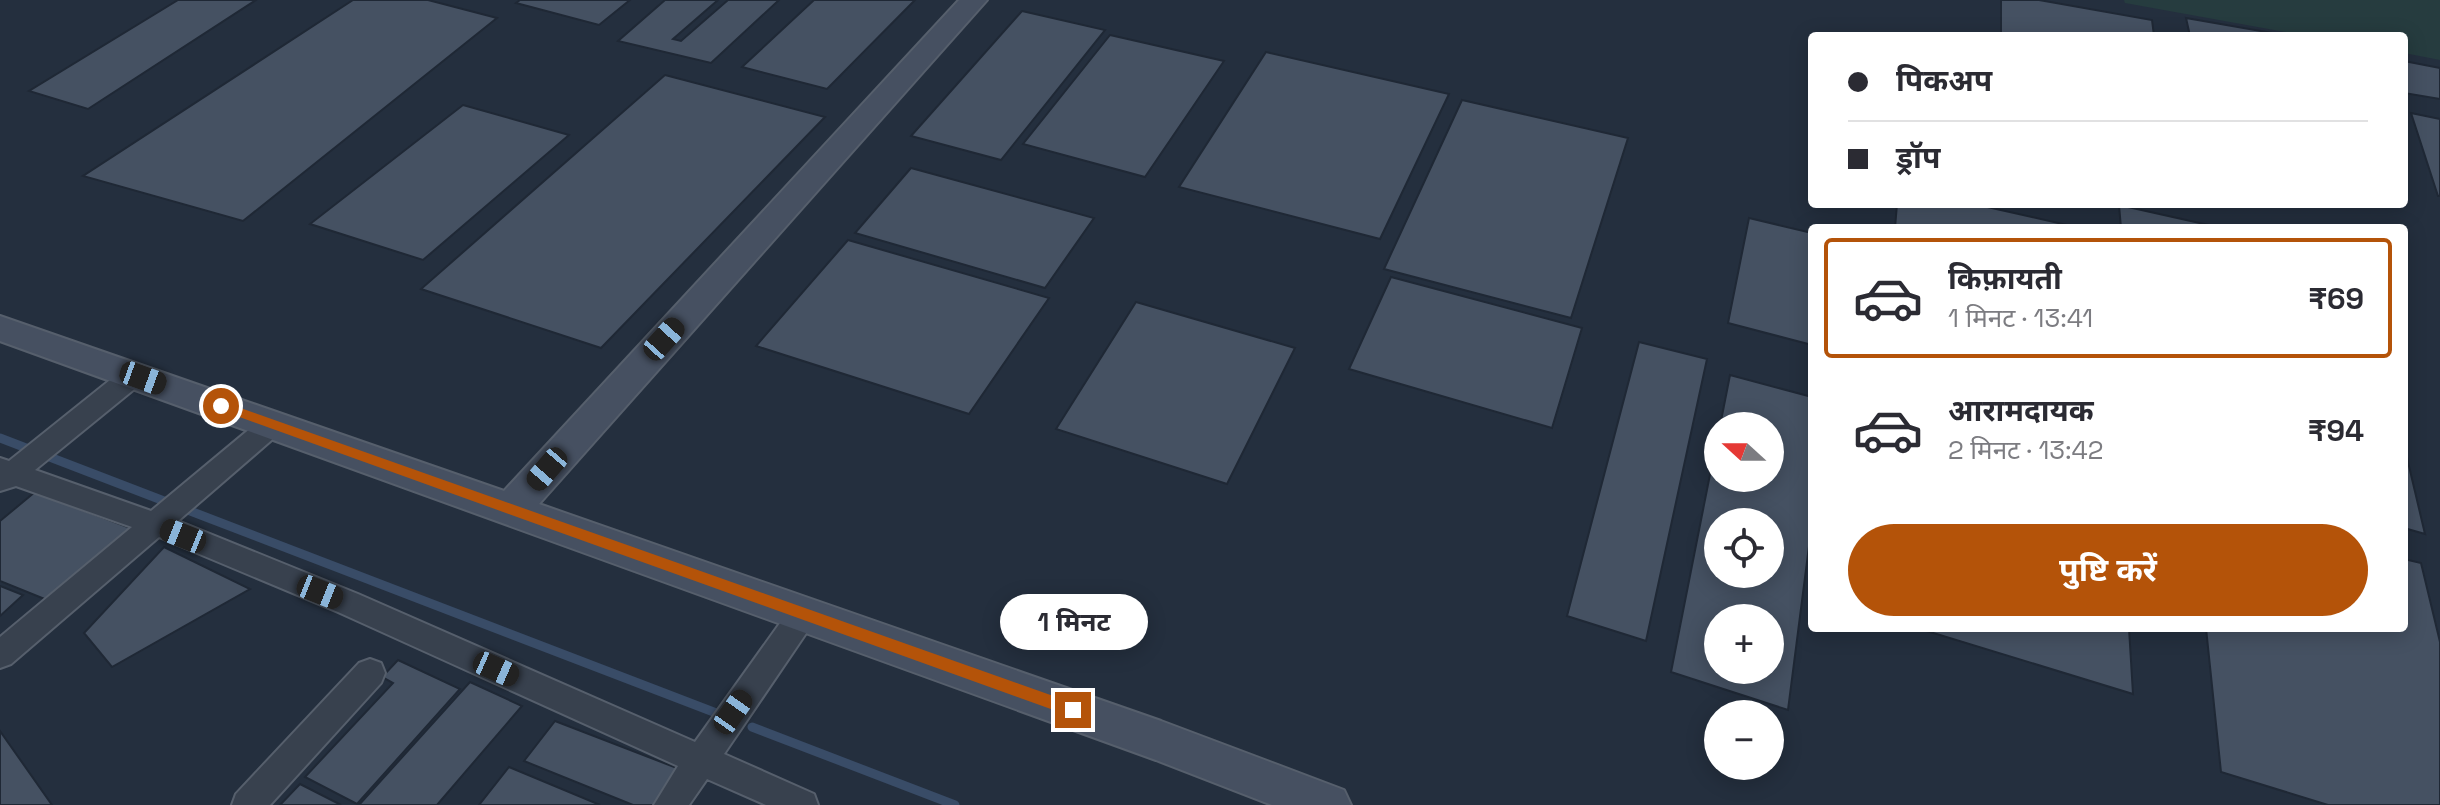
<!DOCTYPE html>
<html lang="hi">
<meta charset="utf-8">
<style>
:root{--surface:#fff;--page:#f7f7f7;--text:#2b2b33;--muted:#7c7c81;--line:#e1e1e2;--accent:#b45309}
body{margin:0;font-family:"Space Grotesk","Noto Sans Devanagari",sans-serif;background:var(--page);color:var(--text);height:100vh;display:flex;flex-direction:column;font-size:30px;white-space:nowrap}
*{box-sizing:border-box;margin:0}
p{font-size:26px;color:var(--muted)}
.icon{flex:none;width:44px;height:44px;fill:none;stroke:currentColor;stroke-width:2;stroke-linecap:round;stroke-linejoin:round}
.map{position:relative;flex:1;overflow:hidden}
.drawer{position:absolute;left:1808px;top:224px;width:600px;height:408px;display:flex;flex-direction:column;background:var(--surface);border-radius:8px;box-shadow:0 4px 20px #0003}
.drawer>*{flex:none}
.hud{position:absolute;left:1808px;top:32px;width:600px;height:176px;border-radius:8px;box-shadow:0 4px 20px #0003;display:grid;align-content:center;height:176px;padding:0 40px;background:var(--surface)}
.needle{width:52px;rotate:291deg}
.fabs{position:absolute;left:1704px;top:412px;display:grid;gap:16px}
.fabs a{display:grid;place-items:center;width:80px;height:80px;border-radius:50%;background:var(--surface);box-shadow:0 4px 20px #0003;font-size:40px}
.end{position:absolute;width:36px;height:36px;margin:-18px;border:10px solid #b45309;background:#fff;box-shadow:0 0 0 4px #fff}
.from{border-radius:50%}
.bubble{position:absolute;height:56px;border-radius:28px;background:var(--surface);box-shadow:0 4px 20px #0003;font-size:26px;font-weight:700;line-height:56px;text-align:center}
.car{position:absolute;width:24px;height:48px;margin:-24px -12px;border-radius:10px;box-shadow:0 0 6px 2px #0007;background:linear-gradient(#222 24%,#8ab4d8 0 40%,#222 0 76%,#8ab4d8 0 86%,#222 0)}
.hud b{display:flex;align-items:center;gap:28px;height:76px;font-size:30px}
.hud b+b{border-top:2px solid var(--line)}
.hud i{width:20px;height:20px;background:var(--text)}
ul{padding:14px 0 0;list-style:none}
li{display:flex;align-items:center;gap:24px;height:120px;margin:0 16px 12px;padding:0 24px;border:4px solid transparent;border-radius:8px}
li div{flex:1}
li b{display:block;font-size:30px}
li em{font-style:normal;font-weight:700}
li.selected{border-color:var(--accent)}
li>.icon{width:72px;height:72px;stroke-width:1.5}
.button{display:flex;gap:16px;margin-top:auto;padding:16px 40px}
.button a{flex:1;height:92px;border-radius:48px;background:var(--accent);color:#fff;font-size:32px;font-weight:700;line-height:92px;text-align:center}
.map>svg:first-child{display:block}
.green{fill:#263c3f}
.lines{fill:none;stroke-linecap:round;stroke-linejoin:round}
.stream{stroke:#394c67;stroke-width:9}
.building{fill:#455162;stroke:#1f2835;stroke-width:2;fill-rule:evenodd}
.street-casing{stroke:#565f6c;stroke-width:4}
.secondary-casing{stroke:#565f6c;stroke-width:4}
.street{fill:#38414e;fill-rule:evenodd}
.secondary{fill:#465061;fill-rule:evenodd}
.route{fill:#b45309}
</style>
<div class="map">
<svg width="2440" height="805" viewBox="0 0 2440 805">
<rect width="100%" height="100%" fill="#242f3e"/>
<!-- green -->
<path class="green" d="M2124 0H2440V60L2404 53V36H2308L2125 3Z"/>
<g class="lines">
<!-- stream -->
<g class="stream">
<path d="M0 438 724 716"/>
<path d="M752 727 955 805"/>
</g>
</g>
<!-- building -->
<g class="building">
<path d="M178 0H256L88 109 29 91Z"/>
<path d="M353 0H428L497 18 243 221 83 176Z"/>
<path d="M520 0H630L599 25 516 3Z"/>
<path d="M665 0H718L673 39 681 41 728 0H779L711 63 618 41Z"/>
<path d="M814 0H915L827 89 742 67Z"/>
<path d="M2001 0H2039L2152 20 2154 36H2001Z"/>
<path d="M1022 11 1105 30 1001 160 911 136Z"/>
<path d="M2186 18 2289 36H2190Z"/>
<path d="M1110 35 1224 61 1145 177 1023 144Z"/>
<path d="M1266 52 1449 94 1380 239 1179 187Z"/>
<path d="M2404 61 2440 68V99L2404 93Z"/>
<path d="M665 75 825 117 601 348 421 289Z"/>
<path d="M1462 100 1628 138 1571 318 1384 269Z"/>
<path d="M463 105 569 135 423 260 310 224Z"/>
<path d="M2411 113 2440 119V196H2438Z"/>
<path d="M911 168 1094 218 1045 288 855 233Z"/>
<path d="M1897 204H1974L2067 225V228H1895Z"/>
<path d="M2119 205 2222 228H2121Z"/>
<path d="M1749 218 1812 233V345L1728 323Z"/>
<path d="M848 240 1049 298 969 414 756 346Z"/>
<path d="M1391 277 1582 328 1552 428 1349 369Z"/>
<path d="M1136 302 1295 348 1227 484 1056 429Z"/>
<path d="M1639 342 1707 359 1646 641 1567 616Z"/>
<path d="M1730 375 1812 397V523L1788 710 1671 672 1718 434V478H1770V426H1720ZM1718 522H1770V574H1718ZM1718 618H1770V670H1718Z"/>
<path d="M2404 445 2425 534 2404 528Z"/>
<path d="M35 492 133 529 52 602 0 581V521Z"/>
<path d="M164 547 250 589 112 667 84 633Z"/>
<path d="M2404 559 2421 563 2440 642V805H2328L2221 772 2206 628H2404Z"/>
<path d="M0 586 23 595 0 616Z"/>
<path d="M1917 628H2129L2133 694Z"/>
<path d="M398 660 460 689 357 804 305 777 393 683 382 677Z"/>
<path d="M470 682 522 706 437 805H359Z"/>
<path d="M555 721 682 770 658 805H633L524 761Z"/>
<path d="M0 731 52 805H0Z"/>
<path d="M509 767 600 805H479Z"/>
<path d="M300 784 341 805H280Z"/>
</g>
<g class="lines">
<!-- street casing -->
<g class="street-casing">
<g id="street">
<path d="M134 366 143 368 147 375 143 382 35 470 151 511 264 417 273 414 282 417 286 424 282 431 178 521 358 594 695 742 793 605 803 601 813 605 818 614 813 623 724 754 814 794 818 805H766L707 779 689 805H654L678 766 338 612 159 537 11 664 0 668V637L132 527 16 486 0 491V458L9 461 125 368Z"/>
<path d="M370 659 381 663 385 673 381 683 270 805H232L236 794 359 663Z"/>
</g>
</g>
<!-- secondary casing -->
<g class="secondary-casing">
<path id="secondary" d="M959 0H987L539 504 1161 721 1344 790 1351 805H1272L1156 760 0 341V316L504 491Z"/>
</g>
<!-- street -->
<use href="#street" class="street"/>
<!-- secondary -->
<use href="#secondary" class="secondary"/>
</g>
<!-- route -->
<path class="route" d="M221 401 1073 703 1081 710 1073 717 217 409 215 406Z"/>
</svg>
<div class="fabs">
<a><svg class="needle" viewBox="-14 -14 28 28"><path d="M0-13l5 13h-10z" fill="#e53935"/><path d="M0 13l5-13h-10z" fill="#7c7c81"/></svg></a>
<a><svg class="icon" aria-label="locate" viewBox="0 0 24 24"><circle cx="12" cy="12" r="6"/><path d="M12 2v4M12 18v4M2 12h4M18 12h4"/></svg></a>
<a>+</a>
<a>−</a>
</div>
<i class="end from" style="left:221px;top:406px"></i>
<i class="end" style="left:1073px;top:710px"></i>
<div class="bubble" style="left:1000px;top:594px;width:148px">1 मिनट</div>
<i class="car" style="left:664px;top:339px;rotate:42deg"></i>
<i class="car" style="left:143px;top:378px;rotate:110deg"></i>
<i class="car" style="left:547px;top:469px;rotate:221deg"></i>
<i class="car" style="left:183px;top:536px;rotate:292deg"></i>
<i class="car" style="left:320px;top:592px;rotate:112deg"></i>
<i class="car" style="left:496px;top:669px;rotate:114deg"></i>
<i class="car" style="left:733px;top:712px;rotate:35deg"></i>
<div class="hud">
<b><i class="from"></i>पिकअप</b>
<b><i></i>ड्रॉप</b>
</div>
<section class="drawer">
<ul>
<li class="selected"><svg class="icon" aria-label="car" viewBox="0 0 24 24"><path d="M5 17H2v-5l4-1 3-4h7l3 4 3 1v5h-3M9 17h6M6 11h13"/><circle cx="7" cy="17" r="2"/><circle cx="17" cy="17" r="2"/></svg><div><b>किफ़ायती</b><p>1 मिनट · 13:41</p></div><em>₹69</em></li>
<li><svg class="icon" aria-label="car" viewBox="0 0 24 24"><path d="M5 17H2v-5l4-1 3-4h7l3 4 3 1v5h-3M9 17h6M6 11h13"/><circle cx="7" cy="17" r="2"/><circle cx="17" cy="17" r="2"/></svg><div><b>आरामदायक</b><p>2 मिनट · 13:42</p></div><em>₹94</em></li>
</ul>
<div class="button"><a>पुष्टि करें</a></div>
</section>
</div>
